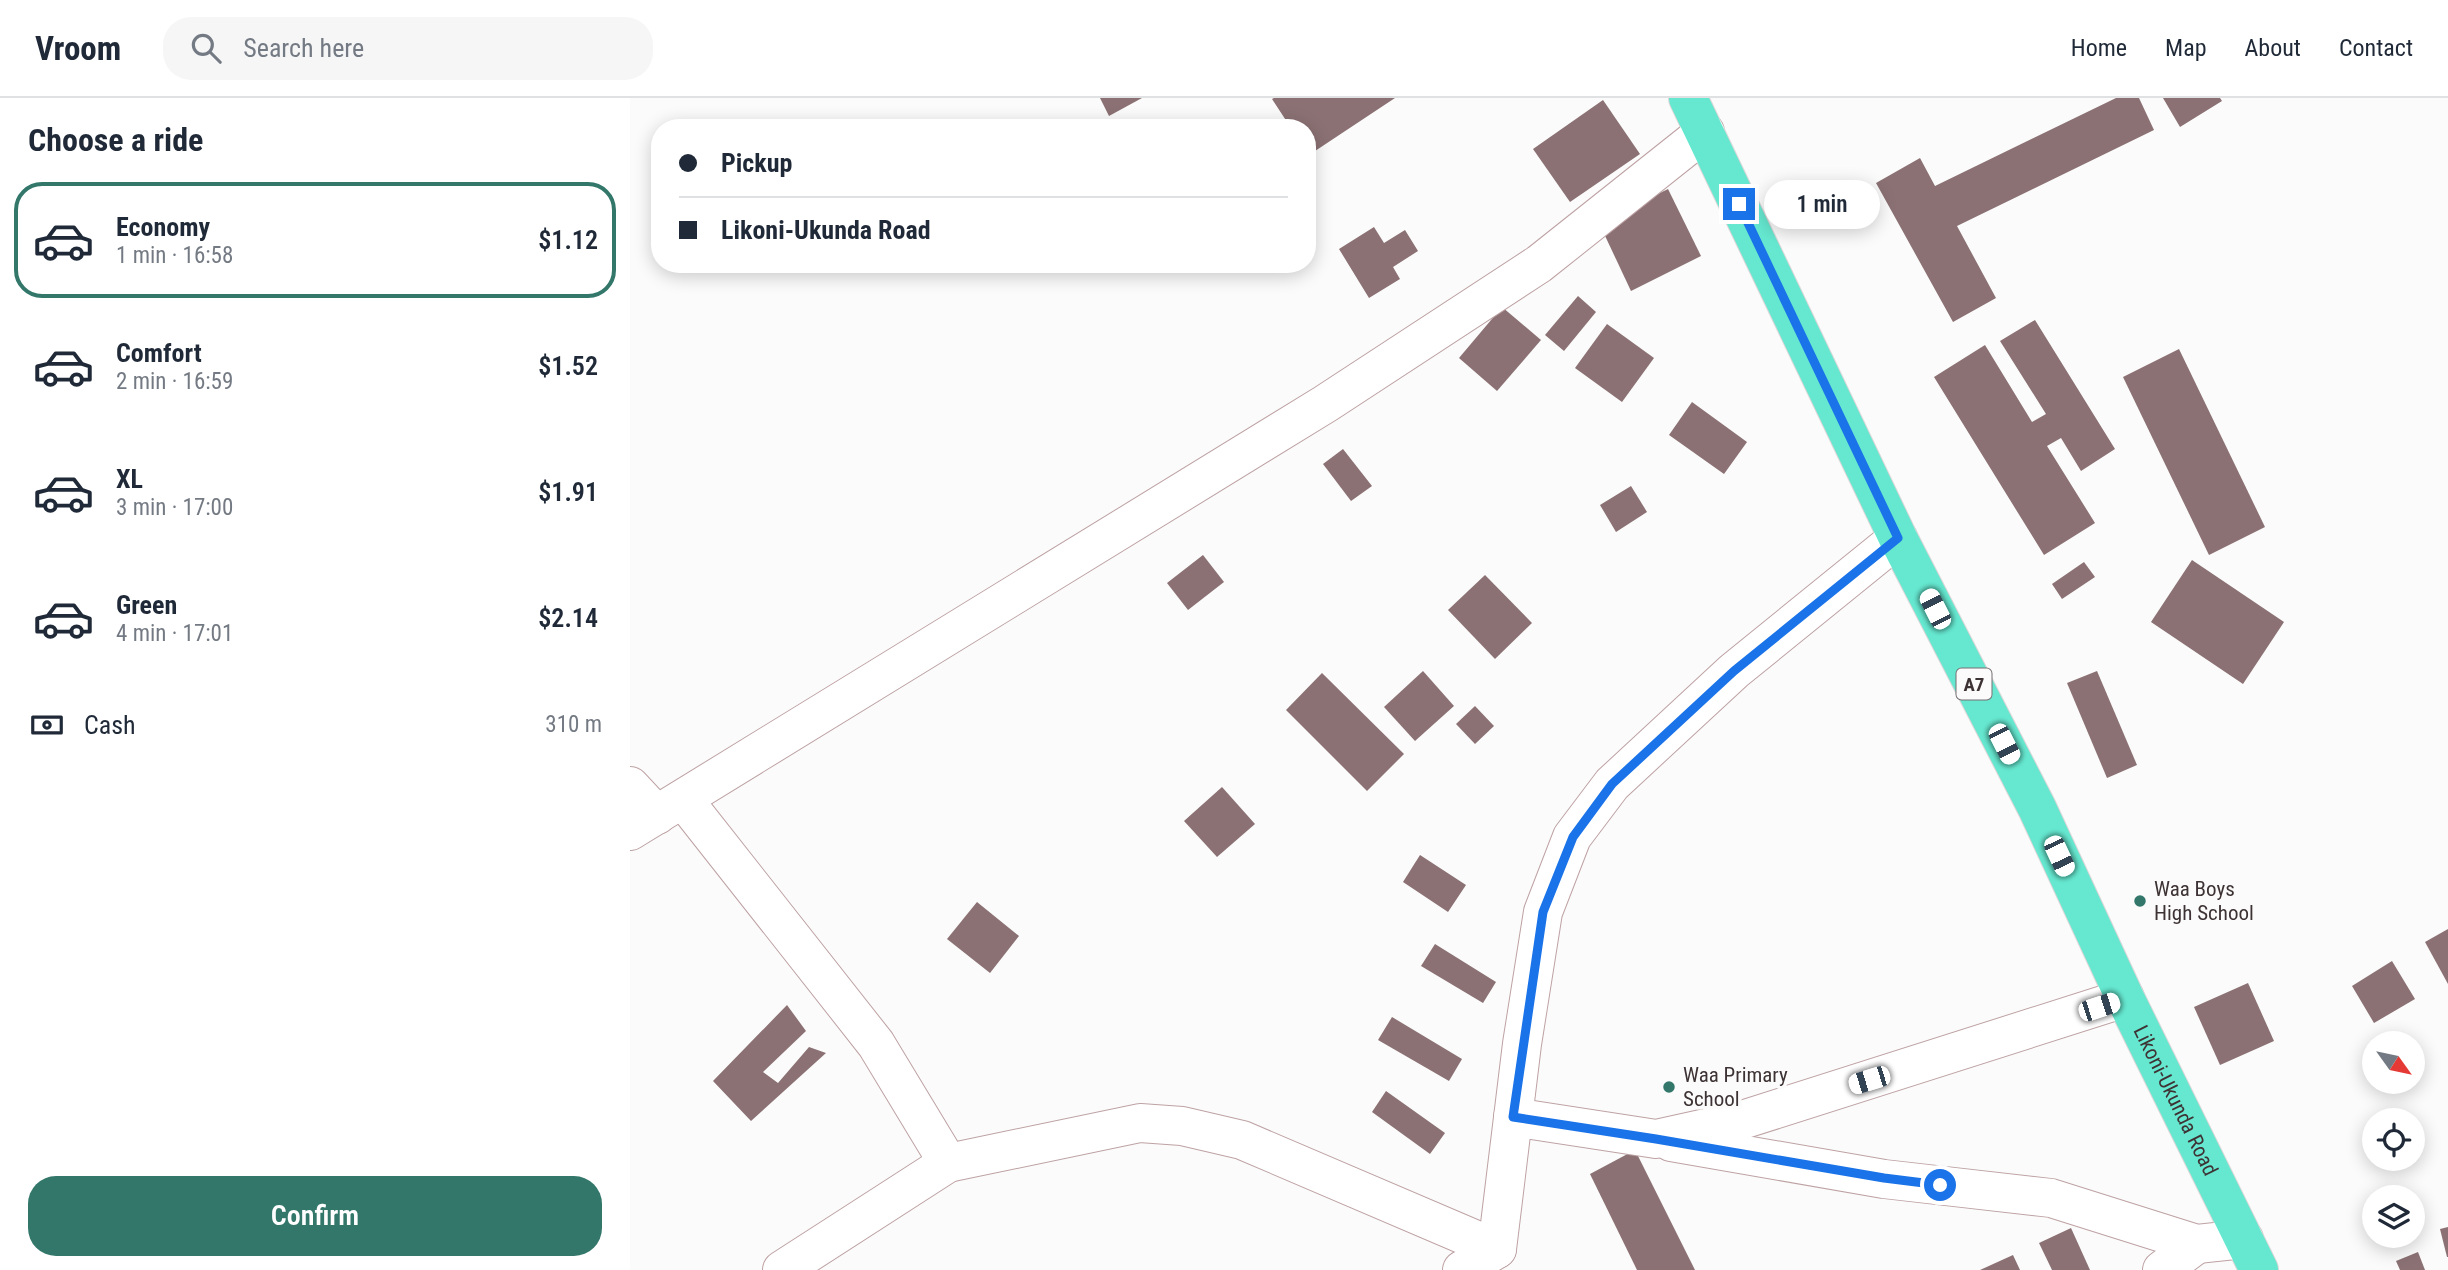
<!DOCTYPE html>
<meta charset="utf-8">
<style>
:root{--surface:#fff;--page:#f6f6f7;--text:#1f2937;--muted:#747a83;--line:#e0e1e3;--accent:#33776a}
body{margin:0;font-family:"Roboto Condensed",sans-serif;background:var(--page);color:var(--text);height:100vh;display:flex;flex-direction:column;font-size:26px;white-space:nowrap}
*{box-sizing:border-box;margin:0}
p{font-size:23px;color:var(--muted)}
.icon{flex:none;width:38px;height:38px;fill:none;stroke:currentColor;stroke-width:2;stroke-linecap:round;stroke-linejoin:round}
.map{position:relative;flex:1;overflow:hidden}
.drawer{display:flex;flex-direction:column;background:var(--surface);width:630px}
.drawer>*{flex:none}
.hud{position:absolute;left:21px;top:21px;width:665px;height:154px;border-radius:28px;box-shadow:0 4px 18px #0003;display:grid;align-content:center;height:154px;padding:0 28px;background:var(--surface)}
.needle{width:46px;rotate:123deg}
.tools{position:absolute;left:1732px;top:933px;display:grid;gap:14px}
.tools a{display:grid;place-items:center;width:63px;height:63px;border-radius:50%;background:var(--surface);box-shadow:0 4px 18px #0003;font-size:35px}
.end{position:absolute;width:32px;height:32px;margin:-16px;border:9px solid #1a73e8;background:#fff;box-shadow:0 0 0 4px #fff}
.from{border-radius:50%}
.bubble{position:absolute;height:49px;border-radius:24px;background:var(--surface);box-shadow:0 4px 18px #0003;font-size:23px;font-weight:600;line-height:49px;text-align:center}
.car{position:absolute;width:21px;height:42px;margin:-21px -10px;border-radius:9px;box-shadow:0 0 5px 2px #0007;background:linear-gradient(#fff 24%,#345 0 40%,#fff 0 76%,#345 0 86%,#fff 0)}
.hud b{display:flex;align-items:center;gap:24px;height:66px;font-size:26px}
.hud b+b{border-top:2px solid var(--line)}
.hud i{width:18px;height:18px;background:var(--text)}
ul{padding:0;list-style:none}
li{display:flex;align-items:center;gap:21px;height:116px;margin:0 14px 10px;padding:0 14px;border:4px solid transparent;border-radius:28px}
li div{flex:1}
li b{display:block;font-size:26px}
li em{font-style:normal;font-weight:600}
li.selected{border-color:var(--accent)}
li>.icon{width:63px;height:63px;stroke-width:1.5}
h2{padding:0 28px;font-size:32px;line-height:84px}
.pay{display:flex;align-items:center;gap:18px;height:77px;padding:0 28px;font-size:26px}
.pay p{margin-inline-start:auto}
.cta{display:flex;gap:14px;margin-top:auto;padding:14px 28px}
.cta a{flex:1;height:80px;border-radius:28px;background:var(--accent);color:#fff;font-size:28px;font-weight:600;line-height:80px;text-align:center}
header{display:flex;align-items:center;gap:42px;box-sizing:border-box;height:98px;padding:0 35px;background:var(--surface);border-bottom:2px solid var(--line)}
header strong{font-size:33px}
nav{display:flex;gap:38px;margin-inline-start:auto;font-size:24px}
.search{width:490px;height:63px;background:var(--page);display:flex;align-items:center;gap:18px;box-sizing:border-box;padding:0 24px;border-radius:28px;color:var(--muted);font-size:26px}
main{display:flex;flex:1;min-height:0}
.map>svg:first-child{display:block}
.building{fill:#8b7173}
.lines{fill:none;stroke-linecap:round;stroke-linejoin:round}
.minor-casing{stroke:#bea2a4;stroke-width:40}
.highway-casing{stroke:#d8d6d6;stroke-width:40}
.minor{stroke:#fff;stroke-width:38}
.highway{stroke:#66e8d0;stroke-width:38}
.route{stroke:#1a73e8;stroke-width:9}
.poi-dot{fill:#33776a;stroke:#fbfbfb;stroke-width:2.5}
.labels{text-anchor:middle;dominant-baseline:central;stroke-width:7;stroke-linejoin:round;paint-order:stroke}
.shield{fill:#fbfbfb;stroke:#776f70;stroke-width:2}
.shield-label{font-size:19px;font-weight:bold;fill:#3e3334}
.poi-label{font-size:21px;fill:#3e3334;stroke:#fbfbfb;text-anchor:start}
.street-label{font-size:21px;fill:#3e3334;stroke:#fbfbfb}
</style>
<header>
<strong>Vroom</strong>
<div class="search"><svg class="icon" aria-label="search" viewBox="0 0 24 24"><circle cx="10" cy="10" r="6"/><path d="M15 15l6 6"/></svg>Search here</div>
<nav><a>Home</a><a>Map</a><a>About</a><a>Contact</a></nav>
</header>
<main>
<section class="drawer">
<h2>Choose a ride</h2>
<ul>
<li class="selected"><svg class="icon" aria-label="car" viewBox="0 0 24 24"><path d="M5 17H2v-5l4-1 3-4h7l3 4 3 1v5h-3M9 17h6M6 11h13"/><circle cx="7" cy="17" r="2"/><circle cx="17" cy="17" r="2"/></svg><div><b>Economy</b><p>1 min · 16:58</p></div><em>$1.12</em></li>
<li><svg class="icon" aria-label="car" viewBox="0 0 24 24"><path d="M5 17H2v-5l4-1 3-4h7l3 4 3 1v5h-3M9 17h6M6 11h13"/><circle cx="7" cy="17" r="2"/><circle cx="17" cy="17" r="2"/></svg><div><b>Comfort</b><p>2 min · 16:59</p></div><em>$1.52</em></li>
<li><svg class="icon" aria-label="car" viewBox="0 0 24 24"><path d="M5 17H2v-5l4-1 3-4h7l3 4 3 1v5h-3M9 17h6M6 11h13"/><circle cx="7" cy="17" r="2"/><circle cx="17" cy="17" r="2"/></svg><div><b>XL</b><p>3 min · 17:00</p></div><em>$1.91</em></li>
<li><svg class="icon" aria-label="car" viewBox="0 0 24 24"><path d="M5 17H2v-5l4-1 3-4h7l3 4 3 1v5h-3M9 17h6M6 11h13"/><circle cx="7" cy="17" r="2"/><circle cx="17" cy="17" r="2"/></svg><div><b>Green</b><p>4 min · 17:01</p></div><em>$2.14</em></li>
</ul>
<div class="pay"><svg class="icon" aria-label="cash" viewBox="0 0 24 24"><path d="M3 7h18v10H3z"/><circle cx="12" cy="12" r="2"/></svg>Cash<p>310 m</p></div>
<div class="cta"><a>Confirm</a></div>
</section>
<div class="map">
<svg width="1818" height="1172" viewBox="0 0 1818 1172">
<rect width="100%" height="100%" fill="#fbfbfb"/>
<!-- building -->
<g class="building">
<path d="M470 0H512L479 18Z"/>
<path d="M644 0H765L679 57 677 54V30H661L642 1Z"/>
<path d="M1486 0H1509L1524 32 1327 128 1366 200 1323 224 1246 85 1290 60 1305 88Z"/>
<path d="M1533 0H1590L1592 3 1550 29Z"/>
<path d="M973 2 1010 56 940 104 903 51Z"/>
<path d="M1038 91 1071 158 1001 193 969 125Z"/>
<path d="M744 129 754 145 775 132 788 153 763 169 770 181 739 200 709 151Z"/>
<path d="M948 198 966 214 934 253 915 237Z"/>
<path d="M872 209 911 242 867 293 829 260Z"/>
<path d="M1405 222 1485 351 1451 373 1431 340 1417 348 1465 425 1414 457 1304 279 1355 247 1402 324 1416 316 1370 243Z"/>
<path d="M977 226 1024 260 992 304 945 270Z"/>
<path d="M1549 251 1635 429 1579 457 1493 279Z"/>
<path d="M1062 304 1117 344 1094 376 1039 337Z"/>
<path d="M713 351 742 388 721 403 693 366Z"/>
<path d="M1001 388 1017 414 986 434 970 407Z"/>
<path d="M573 457 594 484 558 512 537 485Z"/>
<path d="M1562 462 1654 524 1613 586 1521 524Z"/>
<path d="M1454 464 1465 479 1432 501 1422 486Z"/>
<path d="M855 477 902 525 865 561 818 512Z"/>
<path d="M793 573 824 608 785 643 754 609Z"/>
<path d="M1467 573 1507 667 1477 680 1437 585Z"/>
<path d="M692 575 774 656 737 693 656 612Z"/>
<path d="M845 608 864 628 845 646 826 626Z"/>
<path d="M592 689 625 726 587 759 554 723Z"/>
<path d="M790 757 836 787 818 814 773 784Z"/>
<path d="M347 804 389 838 360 875 317 841Z"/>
<path d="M1818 831V886L1795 844Z"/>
<path d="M805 846 866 884 853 905 791 868Z"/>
<path d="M1762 863 1785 901 1744 925 1722 888Z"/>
<path d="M1618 885 1644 943 1590 967 1564 909Z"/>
<path d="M157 907 176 933 133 974 148 985 179 949 196 955 121 1023 83 983Z"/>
<path d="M762 919 832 961 819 983 748 942Z"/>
<path d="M756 993 815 1035 800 1056 742 1014Z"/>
<path d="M1005 1052 1065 1172H1007L960 1076Z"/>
<path d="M1818 1129V1159H1817L1810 1131Z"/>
<path d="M1441 1130 1460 1172H1422L1409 1145Z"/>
<path d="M1788 1154 1795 1172H1770L1766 1163Z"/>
<path d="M1383 1157 1390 1172H1350Z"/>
</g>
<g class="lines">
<!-- minor casing -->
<g class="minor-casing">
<g id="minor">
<path d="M0 688 27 717"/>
<path d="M53 701 246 946 318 1065 510 1025 552 1028 612 1042 867 1151"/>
<path d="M0 733 695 306 909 166 1075 34"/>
<path d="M883 1019 1026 1041 1112 1022 1495 900"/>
<path d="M1041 1044 1254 1081 1421 1100 1567 1146 1614 1141"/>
<path d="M152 1172 318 1065"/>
<path d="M832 1172 867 1151 892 946 913 814 942 739 982 686 1104 573 1268 440"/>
<path d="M1532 1172 1567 1146"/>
</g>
</g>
<!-- highway casing -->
<g class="highway-casing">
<g id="highway">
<path id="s1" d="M1058 0 1268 440 1407 710 1495 900 1629 1172"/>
</g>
</g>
<!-- minor -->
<use href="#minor" class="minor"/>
<!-- highway -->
<use href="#highway" class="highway"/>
</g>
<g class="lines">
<!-- route -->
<path class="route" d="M1109 106 1268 440 1104 573 982 686 943 739 913 814 883 1019 1026 1041 1254 1080 1310 1087"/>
</g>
<!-- markers -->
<g class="poi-dot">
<circle cx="1510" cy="803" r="7"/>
<circle cx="1039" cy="989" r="7"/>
</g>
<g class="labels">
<!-- shield labels -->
<rect class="shield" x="1326.5" y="570.5" width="35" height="31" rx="5"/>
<g class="shield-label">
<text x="1344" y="586">A7</text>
</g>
<!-- poi labels -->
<g class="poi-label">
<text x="1524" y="791">Waa Boys<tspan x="1524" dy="24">High School</tspan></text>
<text x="1053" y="977">Waa Primary<tspan x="1053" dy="24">School</tspan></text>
</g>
<!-- street labels -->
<g class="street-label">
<text stroke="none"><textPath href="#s1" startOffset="1115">Likoni-Ukunda Road</textPath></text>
</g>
</g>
</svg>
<div class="tools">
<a><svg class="needle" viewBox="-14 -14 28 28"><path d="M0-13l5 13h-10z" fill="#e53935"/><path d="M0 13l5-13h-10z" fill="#747a83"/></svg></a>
<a><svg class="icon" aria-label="locate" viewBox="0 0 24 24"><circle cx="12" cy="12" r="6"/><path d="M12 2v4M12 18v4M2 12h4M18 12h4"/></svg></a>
<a><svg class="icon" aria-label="layers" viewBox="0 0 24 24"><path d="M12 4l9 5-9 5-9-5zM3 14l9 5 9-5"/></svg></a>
</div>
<i class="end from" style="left:1310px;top:1087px"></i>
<i class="end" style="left:1109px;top:106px"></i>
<div class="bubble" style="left:1134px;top:82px;width:116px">1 min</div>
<i class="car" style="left:1305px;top:511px;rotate:333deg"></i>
<i class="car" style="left:1374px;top:646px;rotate:153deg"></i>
<i class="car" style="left:1429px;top:758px;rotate:155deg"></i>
<i class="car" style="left:1469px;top:909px;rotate:72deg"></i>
<i class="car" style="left:1239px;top:982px;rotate:253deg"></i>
<div class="hud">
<b><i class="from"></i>Pickup</b>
<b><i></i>Likoni-Ukunda Road</b>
</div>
</div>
</main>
